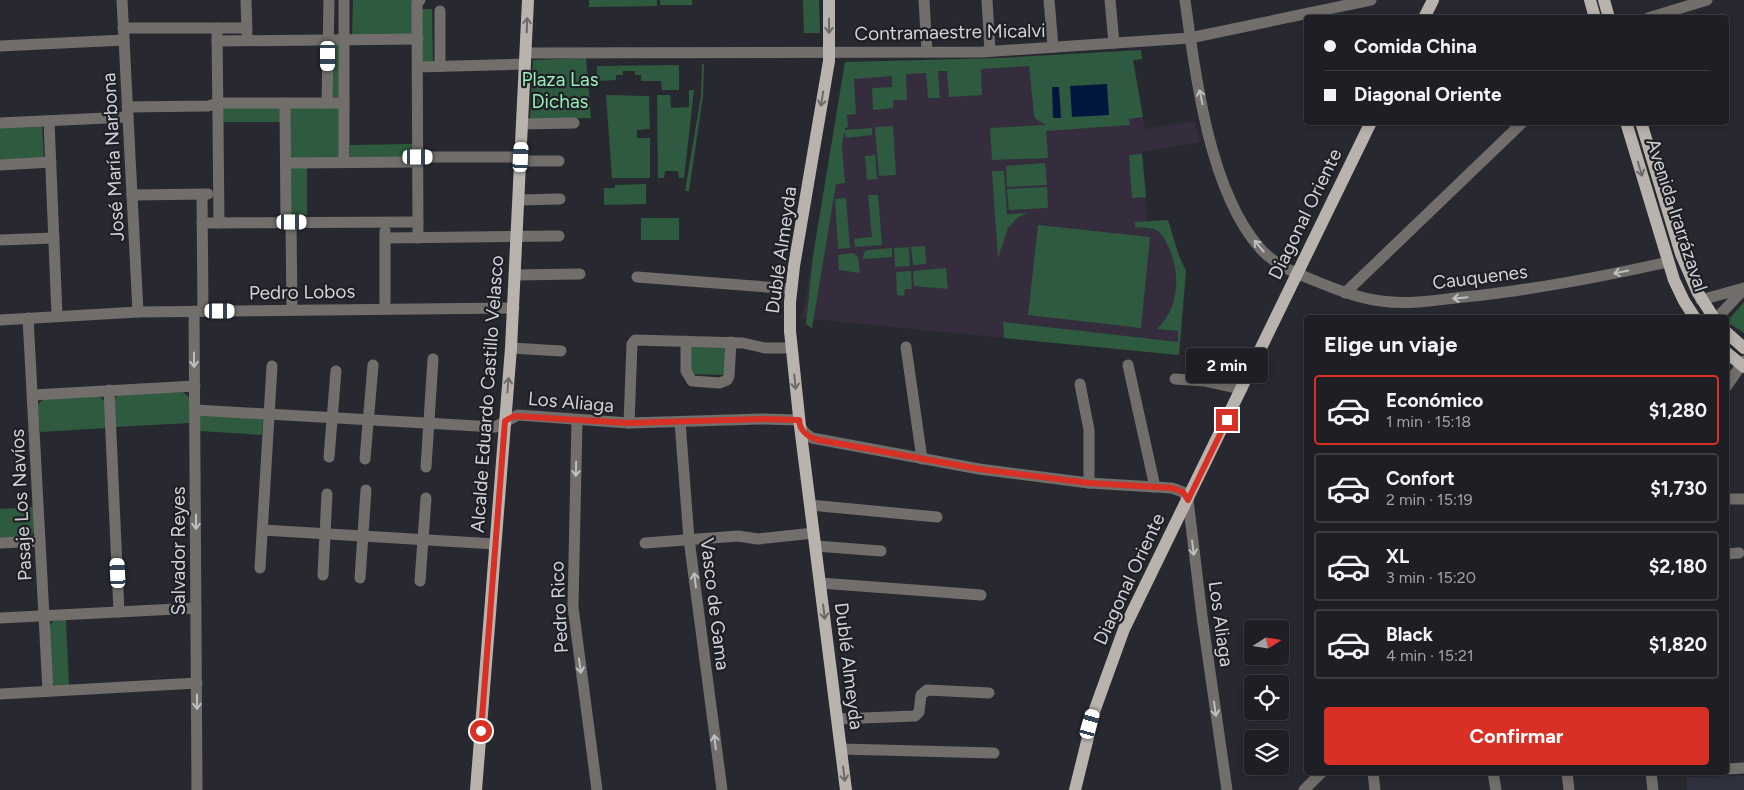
<!DOCTYPE html>
<html lang="es">
<meta charset="utf-8">
<style>
:root{--surface:#1e1f24;--page:#26272c;--text:#f1f3f6;--muted:#a1a2a6;--line:#3c3d41;--accent:#d93025}
body{margin:0;font-family:Figtree,sans-serif;background:var(--page);color:var(--text);height:100vh;display:flex;flex-direction:column;font-size:19px;white-space:nowrap}
*{box-sizing:border-box;margin:0}
p{font-size:16px;color:var(--muted)}
.icon{flex:none;width:28px;height:28px;fill:none;stroke:currentColor;stroke-width:2;stroke-linecap:round;stroke-linejoin:round}
.map{position:relative;flex:1;overflow:hidden}
.drawer{position:absolute;left:1304px;top:315px;width:425px;height:460px;display:flex;flex-direction:column;background:var(--surface);border-radius:5px;box-shadow:0 2px 8px #0003,0 0 0 1px var(--line)}
.drawer>*{flex:none}
.top-card{position:absolute;left:1304px;top:15px;width:425px;height:110px;border-radius:5px;box-shadow:0 2px 8px #0003,0 0 0 1px var(--line);display:grid;align-content:center;height:110px;padding:0 20px;background:var(--surface)}
.needle{width:32px;rotate:78deg}
.tools{position:absolute;left:1244px;top:620px;display:grid;gap:10px}
.tools a{display:grid;place-items:center;width:45px;height:45px;border-radius:5px;background:var(--surface);box-shadow:0 2px 8px #0003,0 0 0 1px var(--line);font-size:25px}
.end{position:absolute;width:22px;height:22px;margin:-11px;border:6px solid #d93025;background:#fff;box-shadow:0 0 0 2px #fff}
.from{border-radius:50%}
.bubble{position:absolute;height:35px;border-radius:5px;background:var(--surface);box-shadow:0 2px 8px #0003,0 0 0 1px var(--line);font-size:16px;font-weight:700;line-height:35px;text-align:center}
.car{position:absolute;width:15px;height:30px;margin:-15px -8px;border-radius:6px;box-shadow:0 0 4px 1px #0007;background:linear-gradient(#fff 24%,#345 0 40%,#fff 0 76%,#345 0 86%,#fff 0)}
.top-card b{display:flex;align-items:center;gap:18px;height:48px;font-size:19px}
.top-card b+b{border-top:1px solid var(--line)}
.top-card i{width:12px;height:12px;background:var(--text)}
ul{padding:0;list-style:none}
li{display:flex;align-items:center;gap:15px;height:70px;margin:0 10px 8px;padding:0 10px;border:2px solid var(--line);border-radius:5px}
li div{flex:1}
li b{display:block;font-size:19px}
li em{font-style:normal;font-weight:700}
li.current{border-color:var(--accent)}
li>.icon{width:45px;height:45px;stroke-width:1.5}
h2{padding:0 20px;font-size:22px;line-height:60px}
.action{display:flex;gap:10px;margin-top:auto;padding:10px 20px}
.action a{flex:1;height:58px;border-radius:5px;background:var(--accent);color:#fff;font-size:20px;font-weight:700;line-height:58px;text-align:center}
.map>svg:first-child{display:block}
.built{fill:#30313e}
.education{fill:#352d3d}
.green{fill:#2e5a3f}
.water{fill:#00173d}
.lines{fill:none;stroke-linecap:round;stroke-linejoin:round}
.minor{stroke:#716e6b;stroke-width:11}
.major{stroke:#b8b3ac;stroke-width:12}
.oneway{stroke:#6c6969}
.oneway2{stroke:#bfbec1}
.route{stroke:#d93025;stroke-width:6}
.labels{text-anchor:middle;dominant-baseline:central;stroke-width:4.5;stroke-linejoin:round;paint-order:stroke}
.street-label{font-size:19px;fill:#d2d2d7;stroke:#1f1f26}
.park-label{font-size:19px;fill:#99edb7;stroke:#1f1f26}
</style>
<div class="map">
<svg width="1744" height="790" viewBox="0 0 1744 790">
<rect width="100%" height="100%" fill="#282930"/>
<!-- built -->
<path class="built" d="M1744 776V790H1687V777Z"/>
<!-- education -->
<path class="education" d="M1132 55 1145 129 1194 121 1200 142 1142 152 1147 221 1168 220 1179 256 1186 271 1179 355 802 318 845 65Z"/>
<!-- green -->
<g class="green">
<path d="M353 0H414V36L352 37Z"/>
<path d="M589 0H657V6L589 7Z"/>
<rect x="660" y="0" width="32" height="5"/>
<path d="M803 0H819L820 33H804Z"/>
<path d="M420 9H432L433 64H419Z"/>
<path d="M347 42V98L332 97 331 43Z"/>
<path d="M1141 50 1142 59 1133 60 1143 117 1129 119 1130 125 1046 131 1048 158 992 160 990 128 1046 125 1036 119 1034 115 1029 66 981 69 982 95 949 97 947 71H938L940 98H928L926 73 906 74 907 100H893V108L873 110 872 88 892 87V76L854 79 856 114 847 115 848 127 845 128V130L872 128V135L846 138 844 132 842 146 845 183 836 184 812 328 806 324 813 256 845 62 999 58Z"/>
<path d="M586 58 591 118 530 119 533 60Z"/>
<path d="M702 64H704L703 96 689 191H685L701 96Z"/>
<path d="M679 65V90H662L661 81H641V75H635V71H623V75H616V80L597 81V66Z"/>
<path d="M689 90H694L684 178H679L678 171H665L664 178H658L657 95H670L671 108 689 107Z"/>
<path d="M606 95 649 96 650 129 637 130V138H650V178H612Z"/>
<path d="M288 105H343L342 159 288 161Z"/>
<rect x="223" y="106" width="59" height="16"/>
<path d="M42 125 44 158 0 160V128Z"/>
<path d="M893 126 896 175 879 176 875 127Z"/>
<path d="M413 144V157L350 158V145Z"/>
<path d="M1142 154 1146 197 1132 198 1129 155Z"/>
<path d="M875 155 877 179 867 180 865 156Z"/>
<path d="M1045 163 1047 185 1007 187 1006 166Z"/>
<path d="M290 167H307V215H291Z"/>
<path d="M992 171H1004L1007 214 1027 213 1017 218 1008 228 998 258Z"/>
<path d="M646 184V204L604 205V188H615V185Z"/>
<path d="M1047 187 1048 208 1009 210 1007 189Z"/>
<path d="M868 195H878L882 245 855 247 854 239 872 237Z"/>
<path d="M846 198 850 248 838 249 835 199Z"/>
<rect x="641" y="218" width="38" height="22"/>
<path d="M1168 220 1179 256 1186 271 1179 355 1004 338 1003 322 1178 342V331L1157 329C1179 308 1181 274 1169 248 1166 242 1163 235 1158 231 1152 227 1142 228 1135 227V222Z"/>
<path d="M1038 225 1150 237 1141 328 1028 315Z"/>
<path d="M925 246 926 264 913 265 911 247Z"/>
<path d="M909 247 910 266 895 267 894 248Z"/>
<path d="M892 248V257L863 259 864 252 867 250Z"/>
<path d="M853 253 858 257 860 273 839 270 838 255Z"/>
<path d="M946 268 948 289 914 286 913 271Z"/>
<path d="M911 271 912 289H905L904 296 897 295 896 272Z"/>
<path d="M1744 302V333L1730 324V318Z"/>
<path d="M691 347 726 348V375L691 374Z"/>
<path d="M183 392 189 397 190 423 115 427 114 400 118 395Z"/>
<path d="M99 396 105 402 106 428 40 432 38 404 44 399Z"/>
<path d="M200 414 263 418 262 435 199 431Z"/>
<path d="M33 507 34 532 29 537 0 539V509Z"/>
<path d="M66 619 69 686 56 687 52 682 49 626 54 620Z"/>
</g>
<!-- water -->
<g class="water">
<path d="M1107 84 1109 115 1072 117 1070 86Z"/>
<path d="M1052 87H1059L1061 118H1053Z"/>
</g>
<g class="lines">
<!-- minor -->
<g class="minor">
<path d="M122 0 138 312"/>
<path d="M246 0 247 33"/>
<path d="M924 0 927 52"/>
<path d="M987 0 990 51"/>
<path d="M1049 0 1053 47"/>
<path d="M1110 0 1114 43"/>
<path d="M1185 0C1195 74 1209 189 1259 247 1273 264 1293 272 1313 280 1335 289 1357 298 1381 301 1409 305 1436 300 1464 297 1533 290 1601 277 1668 262"/>
<path d="M440 11V66"/>
<path d="M1648 18 1707 0"/>
<path d="M123 28H246"/>
<path d="M217 28 219 223"/>
<path d="M217 41 418 39"/>
<path d="M0 46 124 40"/>
<path d="M526 53 982 52 1190 38 1371 0"/>
<path d="M418 67 525 64"/>
<path d="M285 103 286 222"/>
<path d="M327 103 329 0"/>
<path d="M127 107 208 106 218 103H344"/>
<path d="M49 121 57 316"/>
<path d="M0 123 128 117"/>
<path d="M522 124 574 123"/>
<path d="M418 157H521"/>
<path d="M521 161H559"/>
<path d="M344 162V0"/>
<path d="M286 163 418 162"/>
<path d="M0 165 51 162"/>
<path d="M132 195 208 194"/>
<path d="M202 195 203 311"/>
<path d="M519 200 560 199"/>
<path d="M291 222 292 310"/>
<path d="M202 223 418 222"/>
<path d="M385 238 559 236"/>
<path d="M418 238 417 3 420 0"/>
<path d="M0 240 54 238"/>
<path d="M516 275 580 274"/>
<path d="M637 277 792 289"/>
<path d="M1345 293 1523 122"/>
<path d="M1701 300 1744 288"/>
<path d="M385 309V231"/>
<path d="M194 311 197 790"/>
<path d="M28 318 48 691"/>
<path d="M1717 318 1744 289"/>
<path d="M0 320 138 312 514 308"/>
<path d="M686 341V371L692 381 720 383 727 380 729 376 731 342"/>
<path d="M906 347 922 459"/>
<path d="M511 348 561 351"/>
<path d="M1128 365 1155 487"/>
<path d="M1175 379 1205 381 1242 389"/>
<path d="M1080 384 1089 430V483"/>
<path d="M1726 387 1744 361"/>
<path d="M109 390 119 612"/>
<path d="M33 395 195 386"/>
<path d="M195 410 495 427 518 415 629 423 761 419 799 420"/>
<path d="M577 420 573 607 597 790"/>
<path d="M680 422 689 539 722 790"/>
<path d="M629 423 632 344 635 340 743 343 765 348H791"/>
<path d="M800 426 805 433 812 438 979 469 1089 483 1172 488 1183 492 1188 500 1202 616 1227 790"/>
<path d="M329 457 336 371"/>
<path d="M365 459 373 365"/>
<path d="M426 467 433 359"/>
<path d="M1726 499H1743"/>
<path d="M810 505 937 517"/>
<path d="M263 530 495 544"/>
<path d="M0 543 40 541"/>
<path d="M645 543 738 536 758 539 814 533"/>
<path d="M816 546 881 551"/>
<path d="M1726 554 1739 553"/>
<path d="M260 568 272 366"/>
<path d="M323 575 327 494"/>
<path d="M360 578 366 490"/>
<path d="M420 581 426 498"/>
<path d="M820 583 981 595"/>
<path d="M0 618 196 608"/>
<path d="M0 694 197 683"/>
<path d="M837 719 915 716 919 712 921 695 927 690 989 693"/>
<path d="M841 749 994 753"/>
<path d="M1726 769 1744 768"/>
<path d="M1373 772 1375 790"/>
<path d="M1493 772 1496 790"/>
<path d="M1567 772 1569 790"/>
<path d="M1651 772 1653 790"/>
<path d="M1304 790 1322 772"/>
</g>
<!-- major -->
<g class="major">
<path d="M829 0V61L794 266 790 302V331L800 426 846 790"/>
<path d="M1590 0 1595 18"/>
<path d="M1604 0 1609 18"/>
<path d="M1424 18 1433 0"/>
<path d="M1626 122 1674 280 1684 301 1695 318"/>
<path d="M1641 122 1681 254 1698 293 1714 318"/>
<path d="M1726 332 1744 348"/>
<path d="M1726 352 1744 367"/>
<path d="M476 790 511 348 528 0"/>
<path d="M1075 790 1095 709 1124 629 1371 122"/>
</g>
</g>
<!-- one-way arrows -->
<defs><path id="oneway-shaft" d="M-6 0H5M1.5-3L5.5 0L1.5 3" fill="none" stroke-width="1.6" stroke-linecap="round" stroke-linejoin="round" transform="scale(1.25)"/></defs>
<g class="oneway">
<use href="#oneway-shaft" transform="translate(527 25) rotate(-88)"/>
<use href="#oneway-shaft" transform="translate(829 26) rotate(90)"/>
<use href="#oneway-shaft" transform="translate(822 99) rotate(99)"/>
<use href="#oneway-shaft" transform="translate(1640 169) rotate(73)"/>
<use href="#oneway-shaft" transform="translate(795 382) rotate(84)"/>
<use href="#oneway-shaft" transform="translate(508 385) rotate(-85)"/>
<use href="#oneway-shaft" transform="translate(824 612) rotate(83)"/>
<use href="#oneway-shaft" transform="translate(844 774) rotate(83)"/>
</g>
<g class="oneway2">
<use href="#oneway-shaft" transform="translate(1201 97) rotate(-102)"/>
<use href="#oneway-shaft" transform="translate(1259 246) rotate(-130)"/>
<use href="#oneway-shaft" transform="translate(1621 272) rotate(168)"/>
<use href="#oneway-shaft" transform="translate(1460 298) rotate(174)"/>
<use href="#oneway-shaft" transform="translate(194 360) rotate(90)"/>
<use href="#oneway-shaft" transform="translate(576 469) rotate(91)"/>
<use href="#oneway-shaft" transform="translate(196 522) rotate(90)"/>
<use href="#oneway-shaft" transform="translate(1193 548) rotate(83)"/>
<use href="#oneway-shaft" transform="translate(695 580) rotate(-97)"/>
<use href="#oneway-shaft" transform="translate(580 666) rotate(82)"/>
<use href="#oneway-shaft" transform="translate(197 702) rotate(90)"/>
<use href="#oneway-shaft" transform="translate(1215 709) rotate(82)"/>
<use href="#oneway-shaft" transform="translate(715 742) rotate(-97)"/>
</g>
<g class="lines">
<!-- route -->
<path class="route" d="M481 731 505 421 514 416 628 423 762 419 799 420C800 432 808 437 819 440L979 469 1089 483 1172 488 1183 492 1188 500 1227 420"/>
</g>
<g class="labels">
<!-- street labels -->
<g class="street-label">
<text transform="translate(950 32) rotate(-1)">Contramaestre Micalvi</text>
<text transform="translate(113 157) rotate(-93)">José María Narbona</text>
<text transform="translate(1305 214) rotate(-64)">Diagonal Oriente</text>
<text transform="translate(1677 215) rotate(72)">Avenida Irarrázaval</text>
<text transform="translate(781 250) rotate(-82)">Dublé Almeyda</text>
<text transform="translate(1480 277) rotate(-7)">Cauquenes</text>
<text transform="translate(302 292) rotate(-1)">Pedro Lobos</text>
<text transform="translate(487 394) rotate(-86)">Alcalde Eduardo Castillo Velasco</text>
<text transform="translate(571 402) rotate(5)">Los Aliaga</text>
<text transform="translate(21 505) rotate(-93)">Pasaje Los Navíos</text>
<text transform="translate(178 551) rotate(-90)">Salvador Reyes</text>
<text transform="translate(1129 579) rotate(-65)">Diagonal Oriente</text>
<text transform="translate(715 604) rotate(83)">Vasco de Gama</text>
<text transform="translate(559 607) rotate(-93)">Pedro Rico</text>
<text transform="translate(1221 624) rotate(82)">Los Aliaga</text>
<text transform="translate(849 666) rotate(83)">Dublé Almeyda</text>
</g>
<!-- park labels -->
<g class="park-label">
<text x="560" y="79">Plaza Las<tspan x="560" dy="22">Dichas</tspan></text>
</g>
</g>
</svg>
<div class="tools">
<a><svg class="needle" viewBox="-14 -14 28 28"><path d="M0-13l5 13h-10z" fill="#e53935"/><path d="M0 13l5-13h-10z" fill="#a1a2a6"/></svg></a>
<a><svg class="icon" aria-label="locate" viewBox="0 0 24 24"><circle cx="12" cy="12" r="6"/><path d="M12 2v4M12 18v4M2 12h4M18 12h4"/></svg></a>
<a><svg class="icon" aria-label="layers" viewBox="0 0 24 24"><path d="M12 4l9 5-9 5-9-5zM3 14l9 5 9-5"/></svg></a>
</div>
<i class="end from" style="left:481px;top:731px"></i>
<i class="end" style="left:1227px;top:420px"></i>
<div class="bubble" style="left:1186px;top:348px;width:82px">2 min</div>
<i class="car" style="left:328px;top:56px;rotate:180deg"></i>
<i class="car" style="left:418px;top:157px;rotate:90deg"></i>
<i class="car" style="left:521px;top:157px;rotate:3deg"></i>
<i class="car" style="left:292px;top:222px;rotate:90deg"></i>
<i class="car" style="left:220px;top:311px;rotate:90deg"></i>
<i class="car" style="left:118px;top:573px;rotate:357deg"></i>
<i class="car" style="left:1090px;top:724px;rotate:16deg"></i>
<div class="top-card">
<b><i class="from"></i>Comida China</b>
<b><i></i>Diagonal Oriente</b>
</div>
<section class="drawer">
<h2>Elige un viaje</h2>
<ul>
<li class="current"><svg class="icon" aria-label="car" viewBox="0 0 24 24"><path d="M5 17H2v-5l4-1 3-4h7l3 4 3 1v5h-3M9 17h6M6 11h13"/><circle cx="7" cy="17" r="2"/><circle cx="17" cy="17" r="2"/></svg><div><b>Económico</b><p>1 min · 15:18</p></div><em>$1,280</em></li>
<li><svg class="icon" aria-label="car" viewBox="0 0 24 24"><path d="M5 17H2v-5l4-1 3-4h7l3 4 3 1v5h-3M9 17h6M6 11h13"/><circle cx="7" cy="17" r="2"/><circle cx="17" cy="17" r="2"/></svg><div><b>Confort</b><p>2 min · 15:19</p></div><em>$1,730</em></li>
<li><svg class="icon" aria-label="car" viewBox="0 0 24 24"><path d="M5 17H2v-5l4-1 3-4h7l3 4 3 1v5h-3M9 17h6M6 11h13"/><circle cx="7" cy="17" r="2"/><circle cx="17" cy="17" r="2"/></svg><div><b>XL</b><p>3 min · 15:20</p></div><em>$2,180</em></li>
<li><svg class="icon" aria-label="car" viewBox="0 0 24 24"><path d="M5 17H2v-5l4-1 3-4h7l3 4 3 1v5h-3M9 17h6M6 11h13"/><circle cx="7" cy="17" r="2"/><circle cx="17" cy="17" r="2"/></svg><div><b>Black</b><p>4 min · 15:21</p></div><em>$1,820</em></li>
</ul>
<div class="action"><a>Confirmar</a></div>
</section>
</div>
